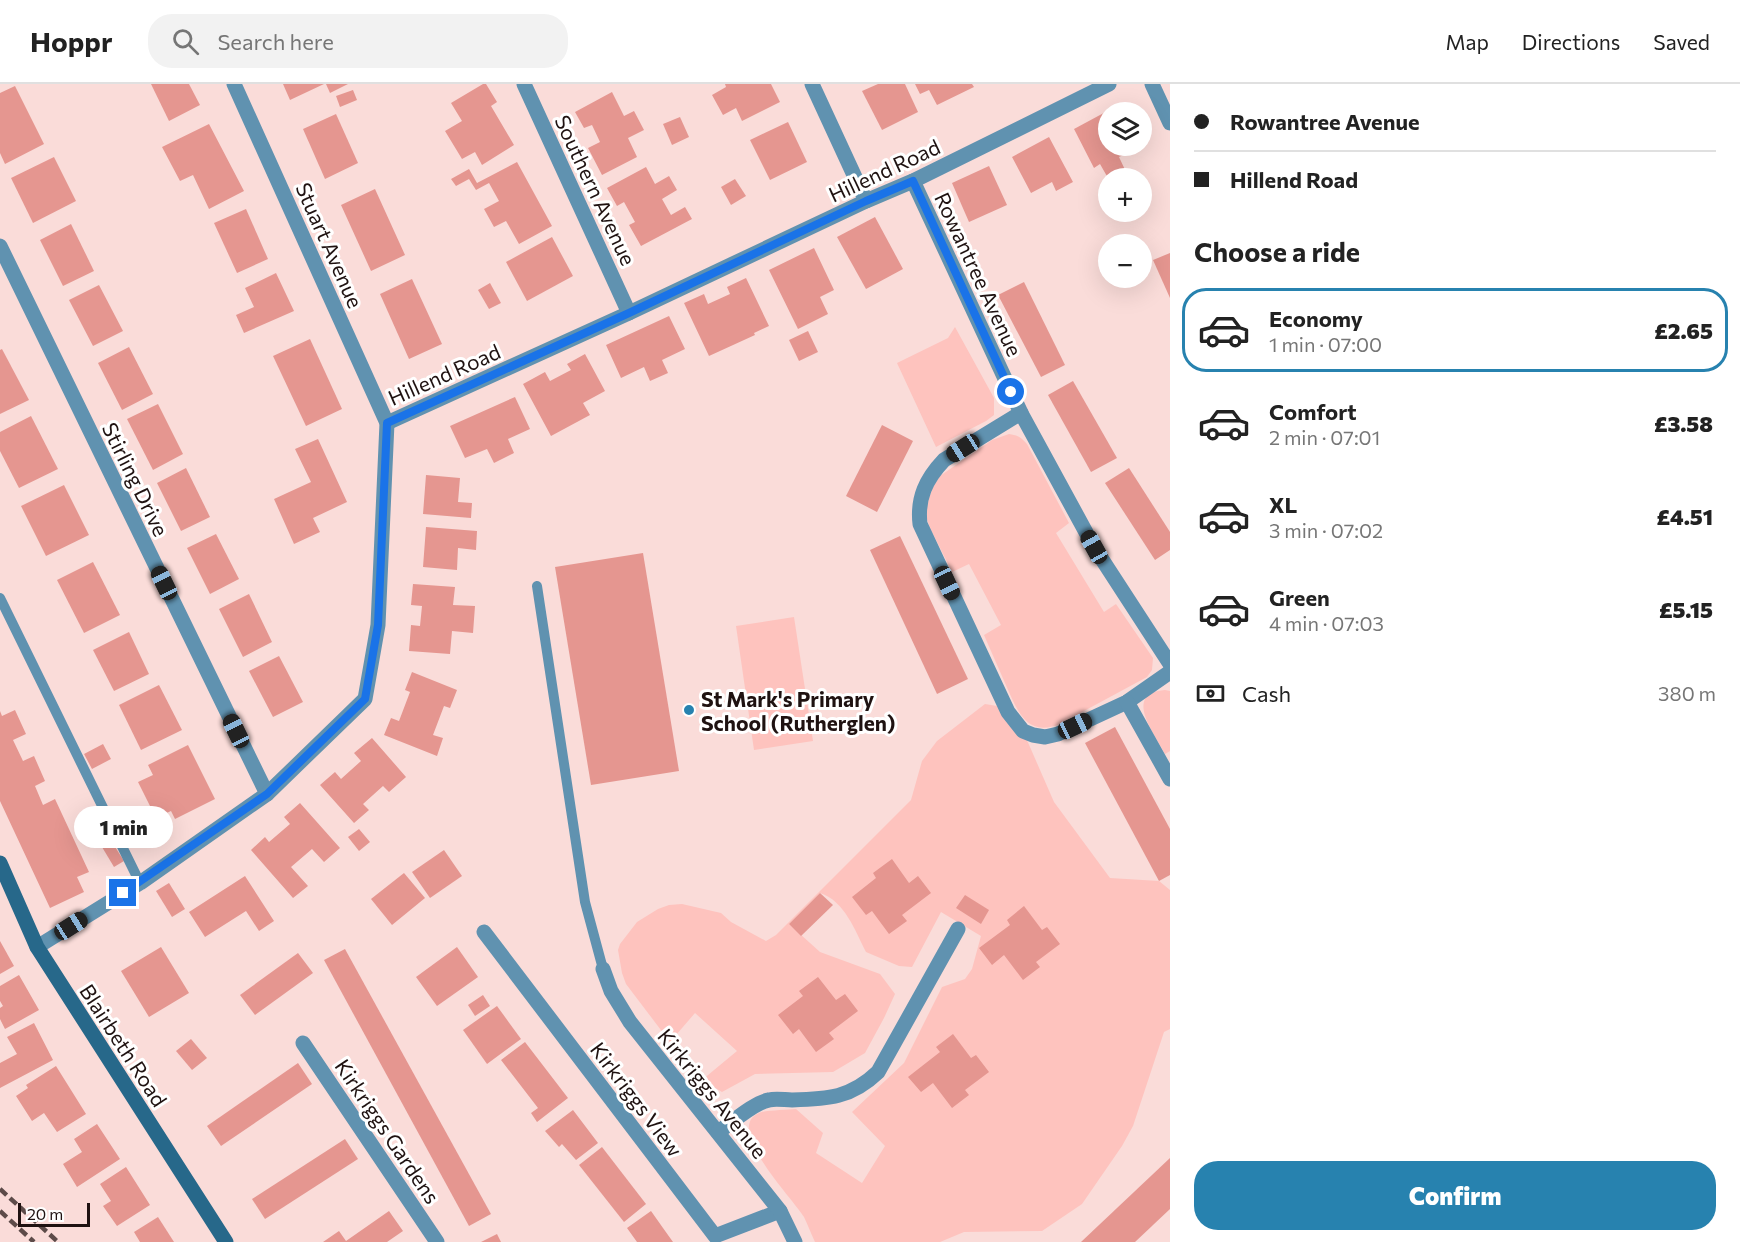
<!DOCTYPE html>
<meta charset="utf-8">
<style>
:root{--surface:#fff;--page:#f2f2f2;--text:#222;--muted:#767676;--line:#e0e0e0;--accent:#2782af}
body{margin:0;font-family:Commissioner,sans-serif;background:var(--page);color:var(--text);height:100vh;display:flex;flex-direction:column;font-size:22px;white-space:nowrap}
*{box-sizing:border-box;margin:0}
p{font-size:20px;color:var(--muted)}
.icon{flex:none;width:33px;height:33px;fill:none;stroke:currentColor;stroke-width:2;stroke-linecap:round;stroke-linejoin:round}
.map{position:relative;flex:1;overflow:hidden}
.details{display:flex;flex-direction:column;background:var(--surface);width:570px}
.details>*{flex:none}
.guide{display:grid;align-content:center;height:132px;padding:0 24px;background:var(--surface)}
.fabs{position:absolute;left:1098px;top:18px;display:grid;gap:12px}
.fabs a{display:grid;place-items:center;width:54px;height:54px;border-radius:50%;background:var(--surface);box-shadow:0 6px 24px #0002;font-size:30px}
.scale{position:absolute;left:18px;bottom:15px;width:72px;box-sizing:border-box;padding-left:6px;border:3px solid #1f1211;border-top:0;font-size:16px;line-height:21px;white-space:nowrap;color:#1f1211;-webkit-text-stroke:4px #fff;paint-order:stroke}
.end{position:absolute;width:27px;height:27px;margin:-14px;border:8px solid #1a73e8;background:#fff;box-shadow:0 0 0 3px #fff}
.from{border-radius:50%}
.bubble{position:absolute;height:42px;border-radius:21px;background:var(--surface);box-shadow:0 6px 24px #0002;font-size:20px;font-weight:800;line-height:42px;text-align:center}
.car{position:absolute;width:18px;height:36px;margin:-18px -9px;border-radius:8px;box-shadow:0 0 4px 2px #0007;background:linear-gradient(#222 24%,#8ab4d8 0 40%,#222 0 76%,#8ab4d8 0 86%,#222 0)}
.guide b{display:flex;align-items:center;gap:21px;height:57px;font-size:22px}
.guide b+b{border-top:2px solid var(--line)}
.guide i{width:15px;height:15px;background:var(--text)}
ul{padding:0;list-style:none}
li{display:flex;align-items:center;gap:18px;height:84px;margin:0 12px 9px;padding:0 12px;border:3px solid transparent;border-radius:24px}
li div{flex:1}
li b{display:block;font-size:22px}
li em{font-style:normal;font-weight:800}
li.active{border-color:var(--accent)}
li>.icon{width:54px;height:54px;stroke-width:1.5}
h2{padding:0 24px;font-size:27px;line-height:72px}
.pay{display:flex;align-items:center;gap:15px;height:66px;padding:0 24px;font-size:22px}
.pay p{margin-inline-start:auto}
.action{display:flex;gap:12px;margin-top:auto;padding:12px 24px}
.action a{flex:1;height:69px;border-radius:24px;background:var(--accent);color:#fff;font-size:24px;font-weight:800;line-height:69px;text-align:center}
header{display:flex;align-items:center;gap:36px;box-sizing:border-box;height:84px;padding:0 30px;background:var(--surface);border-bottom:2px solid var(--line)}
header strong{font-size:28px}
nav{display:flex;gap:33px;margin-inline-start:auto;font-size:21px}
.search{width:420px;height:54px;background:var(--page);display:flex;align-items:center;gap:15px;box-sizing:border-box;padding:0 21px;border-radius:24px;color:var(--muted);font-size:22px}
main{display:flex;flex:1;min-height:0}
.map>svg:first-child{display:block}
.green{fill:#fec3be}
.building{fill:#e59690}
.lines{fill:none;stroke-linecap:round;stroke-linejoin:round}
.lane{stroke:#6092b0;stroke-width:10}
.street{stroke:#6092b0;stroke-width:15}
.secondary{stroke:#27688a;stroke-width:15}
.rail{stroke:#5d4b49;stroke-width:4.5;stroke-dasharray:9 4.5;stroke-linecap:butt}
.route{stroke:#1a73e8;stroke-width:8}
.poi-dot{fill:#2782af;stroke:#fff;stroke-width:2}
.labels{text-anchor:middle;dominant-baseline:central;stroke-width:6;stroke-linejoin:round;paint-order:stroke}
.street-label{font-size:21px;fill:#1f1211;stroke:#fff}
.poi-label{font-size:21px;font-weight:bold;fill:#1f1211;stroke:#fff;text-anchor:start}
</style>
<header>
<strong>Hoppr</strong>
<div class="search"><svg class="icon" aria-label="search" viewBox="0 0 24 24"><circle cx="10" cy="10" r="6"/><path d="M15 15l6 6"/></svg>Search here</div>
<nav><a>Map</a><a>Directions</a><a>Saved</a></nav>
</header>
<main>
<div class="map">
<svg width="1170" height="1158" viewBox="0 0 1170 1158">
<rect width="100%" height="100%" fill="#fadcd9"/>
<!-- green -->
<g class="green">
<path d="M955 243 994 314V331L986 337 936 363 897 279 948 254Z"/>
<path d="M1009 350C1017 351 1021 353 1027 360L1069 439 1056 449 1104 528 1116 520 1153 574 1152 586 1147 593 1060 640C1025 654 1017 625 1005 599 998 583 991 567 984 551L1001 541 969 480 952 488 930 444 926 432V422L933 403 940 392 992 356Z"/>
<path d="M794 533 813 657 754 666 736 542Z"/>
<path d="M1165 606 1170 607V667L1165 670C1155 650 1122 609 1165 606Z"/>
<path d="M985 620 997 622 1023 647 1054 718 1110 794 1159 797 1170 806V945L1164 948 1133 1042 1122 1062 1082 1120 1042 1147 964 1148 940 1158H815C811 1150 808 1141 804 1133 794 1116 723 1044 759 1029 765 1026 788 1026 796 1025L823 1049 816 1069 862 1099 885 1062 852 1028 904 979 942 903 965 895 972 885 981 852 941 828 912 883 899 882 866 868C855 847 845 817 820 809L789 840 820 868 880 890 895 910 884 934 865 969 833 988 755 990 722 1008 702 996 737 967 695 929 670 958 626 900 622 889 618 866 620 860 637 838 658 825 669 821 682 820 721 829 731 838 766 857 776 851 911 716 922 677 937 657Z"/>
</g>
<!-- building -->
<g class="building">
<path d="M151 0H189L200 21 169 37Z"/>
<path d="M283 0H324L290 16Z"/>
<path d="M326 0H348L330 9Z"/>
<path d="M483 0H486L497 18 491 22 514 61 482 81 475 68 462 75 445 47 462 37 451 19Z"/>
<path d="M725 0H771L780 18 742 37 736 24 723 31 712 11 726 3Z"/>
<path d="M878 0H905L918 28 882 46 862 7Z"/>
<path d="M915 0H972L974 3 937 21 929 6 920 10Z"/>
<path d="M15 2 44 60 5 80 0 69V9Z"/>
<path d="M353 6 357 16 340 23 336 12Z"/>
<path d="M612 8 624 32 634 27 644 46 628 54 637 73 602 91 588 64 600 58 592 41 584 44 575 28Z"/>
<path d="M1113 24 1116 28H1108V62H1133L1135 65 1119 73 1127 90 1119 94H1108L1100 80 1094 84 1074 45Z"/>
<path d="M336 30 358 79 325 95 303 45Z"/>
<path d="M680 33 689 53 672 61 663 40Z"/>
<path d="M788 38 807 78 770 96 750 56Z"/>
<path d="M209 40 244 107 209 125 193 91 180 97 162 63Z"/>
<path d="M1049 53 1073 98 1056 107 1052 98 1031 109 1012 73Z"/>
<path d="M54 73 76 117 33 139 11 94Z"/>
<path d="M517 78 552 142 519 160 506 137 494 143 484 125 499 117 489 99 476 106 469 95 456 102 451 95 469 85 477 99Z"/>
<path d="M989 82 1007 121 969 138 952 99Z"/>
<path d="M646 83 655 100 669 92 677 106 662 115 671 131 685 123 692 135 641 162 629 141 635 138 624 118 617 122 607 104Z"/>
<path d="M735 95 746 112 731 121 721 103Z"/>
<path d="M375 105 405 171 371 187 341 121Z"/>
<path d="M246 125 268 175 237 189 214 139Z"/>
<path d="M875 133 903 185 866 205 837 153Z"/>
<path d="M71 140 94 187 63 202 40 156Z"/>
<path d="M552 153 573 192 527 217 506 178Z"/>
<path d="M814 164 834 206 820 213 828 230 798 245 769 186Z"/>
<path d="M1170 169V214L1153 176Z"/>
<path d="M276 189 294 227 244 249 236 231 254 223 245 204Z"/>
<path d="M746 194 769 242 754 249 755 251 709 272 684 219 704 210 708 220 730 210 727 203Z"/>
<path d="M412 195 442 260 409 275 380 210Z"/>
<path d="M1024 198 1065 281 1041 293 998 211Z"/>
<path d="M490 199 501 219 489 225 478 206Z"/>
<path d="M99 201 123 247 93 262 69 216Z"/>
<path d="M669 232 685 265 662 276 668 289 650 297 644 283 621 294 606 261Z"/>
<path d="M808 247 818 268 799 277 789 256Z"/>
<path d="M310 255 342 325 306 342 273 272Z"/>
<path d="M129 263 153 310 122 326 98 279Z"/>
<path d="M2 265 29 316 0 330V266Z"/>
<path d="M585 270 605 307 583 319 590 331 551 352 523 300 545 288 550 297 571 286 567 280Z"/>
<path d="M1073 297 1117 374 1091 388 1048 311Z"/>
<path d="M515 313 530 345 508 355 514 369 494 379 487 365 465 374 450 342Z"/>
<path d="M158 320 183 370 153 386 127 335Z"/>
<path d="M31 332 58 385 19 404 0 367V348Z"/>
<path d="M882 341 913 357 877 428 846 412Z"/>
<path d="M318 355 347 418 313 434 320 448 294 460 274 415 311 398 295 365Z"/>
<path d="M186 384 210 433 181 447 157 399Z"/>
<path d="M1129 384 1170 448V466L1155 476 1105 399Z"/>
<path d="M426 391 460 394 458 418 472 419 471 434 423 430Z"/>
<path d="M64 401 89 451 46 472 21 422Z"/>
<path d="M426 443 477 447 476 466 458 464 457 486 423 483Z"/>
<path d="M216 450 239 495 210 510 187 464Z"/>
<path d="M900 452 968 595 937 610 870 466Z"/>
<path d="M643 469 679 687 591 701 555 483Z"/>
<path d="M93 478 120 531 84 549 57 496Z"/>
<path d="M413 500 455 503 453 521 475 522 473 549 452 547 450 570 409 567 411 541 420 542 422 522 411 521Z"/>
<path d="M249 510 272 558 243 573 219 525Z"/>
<path d="M129 548 149 590 114 607 93 566Z"/>
<path d="M279 572 303 618 273 633 249 587Z"/>
<path d="M412 588 457 606 450 624 444 622 433 651 443 654 437 672 384 651 391 634 399 637 410 608 405 606Z"/>
<path d="M159 601 182 646 141 666 119 621Z"/>
<path d="M15 626 26 650 13 656 23 677 34 672 45 697 35 702 43 721 55 715 89 788 77 793 84 808 50 824 0 717V627L2 632Z"/>
<path d="M1115 643 1170 745V791L1159 797 1085 659Z"/>
<path d="M372 654 406 693 389 708 383 702 363 720 369 726 354 739 320 701 335 688 341 695 361 677 354 669Z"/>
<path d="M103 660 111 675 92 685 84 670Z"/>
<path d="M188 661 215 715 175 735 171 727 156 734 138 698 153 691 148 681Z"/>
<path d="M300 719 340 764 324 778 312 765 291 783 308 802 293 814 251 766 265 753 269 758 290 740 284 733Z"/>
<path d="M359 745 370 758 359 767 348 753Z"/>
<path d="M112 758 124 777 114 783 102 763Z"/>
<path d="M444 766 462 792 430 814 412 788Z"/>
<path d="M892 775 909 799 918 792 931 809 902 831 907 837 889 850 872 827 866 831 852 813 876 794 873 789Z"/>
<path d="M404 789 425 814 392 841 371 815Z"/>
<path d="M245 792 274 837 259 847 246 827 205 853 189 828Z"/>
<path d="M169 799 185 825 172 833 156 807Z"/>
<path d="M820 809 833 821 801 852 789 840Z"/>
<path d="M965 811 989 826 981 840 956 824Z"/>
<path d="M1024 822 1042 846 1047 843 1060 860 1036 878 1040 883 1023 896 1004 871 992 881 979 864 1010 841 1007 836Z"/>
<path d="M0 857 14 882 0 890Z"/>
<path d="M161 863 189 909 149 933 121 887Z"/>
<path d="M457 863 478 893 437 922 416 893Z"/>
<path d="M345 865 491 1130 469 1142 324 876Z"/>
<path d="M298 869 313 889 255 931 240 911Z"/>
<path d="M19 891 39 926 5 945 0 935V924L3 922 0 917V902Z"/>
<path d="M818 893 836 916 845 910 858 927 829 949 834 955 816 968 799 945 793 950 778 931 803 912 799 907Z"/>
<path d="M483 911 490 922 475 932 468 921Z"/>
<path d="M497 922 521 955 487 980 463 946Z"/>
<path d="M34 939 53 976 0 1004V979L17 970 7 953Z"/>
<path d="M953 950 971 974 976 971 989 988 965 1006 969 1011 952 1024 933 999 921 1008 908 993 940 968 936 963Z"/>
<path d="M191 955 207 974 192 986 176 967Z"/>
<path d="M525 958 568 1014 537 1038 531 1029 538 1024 501 976Z"/>
<path d="M298 979 312 1000 221 1062 207 1042Z"/>
<path d="M56 982 86 1030 57 1048 44 1029 32 1037 16 1012 28 1004 26 1001Z"/>
<path d="M573 1026 598 1059 576 1076 562 1060 559 1063 545 1047Z"/>
<path d="M97 1040 120 1075 77 1103 63 1080 82 1068 74 1055Z"/>
<path d="M345 1055 358 1075 265 1135 252 1115Z"/>
<path d="M602 1063 646 1120 624 1138 579 1081Z"/>
<path d="M1170 1074V1125L1135 1158H1081Z"/>
<path d="M126 1083 150 1121 117 1142 103 1122 111 1117 100 1100Z"/>
<path d="M389 1127 403 1147 387 1158H323L339 1147 346 1157Z"/>
<path d="M651 1127 663 1144 673 1158H637L627 1144Z"/>
<path d="M158 1133 174 1158H140L134 1148Z"/>
<path d="M497 1150 501 1158H481Z"/>
</g>
<g class="lines">
<!-- lane -->
<g class="lane">
<path d="M537 502 585 818 603 885"/>
<path d="M0 514 140 799"/>
</g>
<!-- street -->
<g class="street">
<path d="M524 0 629 229"/>
<path d="M812 0 866 117"/>
<path d="M1152 0 1170 39"/>
<path d="M913 97 1021 329 1094 463 1170 580"/>
<path d="M0 162 267 710"/>
<path d="M1021 329 944 376C926 395 917 414 920 440L1008 628 1023 647 1033 651 1045 653 1058 650 1127 618 1170 588"/>
<path d="M387 339 629 229 866 117 913 97 1109 0"/>
<path d="M1127 618 1170 695"/>
<path d="M484 848 715 1152 780 1127"/>
<path d="M37 863 140 799 267 710 365 615 378 541 387 339 234 0"/>
<path d="M603 885 611 907 630 938 780 1127 795 1158"/>
<path d="M303 959 437 1158"/>
<path d="M718 1048C730 1040 755 1018 769 1016 776 1014 785 1016 792 1016 828 1015 851 1014 878 988L958 845"/>
</g>
<!-- secondary -->
<path class="secondary" d="M0 779 37 863 226 1158"/>
<!-- rail -->
<g class="rail">
<path d="M0 1105 58 1158"/>
<path d="M0 1127 34 1158"/>
</g>
</g>
<g class="lines">
<!-- route -->
<path class="route" d="M123 809 267 710 365 615 378 541 387 339 629 229 866 117 913 97 1011 308"/>
</g>
<!-- markers -->
<circle class="poi-dot" cx="689" cy="626" r="6"/>
<g class="labels">
<!-- street labels -->
<g class="street-label">
<text transform="translate(884 86) rotate(-25)">Hillend Road</text>
<text transform="translate(596 106) rotate(65)">Southern Avenue</text>
<text transform="translate(330 161) rotate(66)">Stuart Avenue</text>
<text transform="translate(979 190) rotate(65)">Rowantree Avenue</text>
<text transform="translate(444 290) rotate(-24)">Hillend Road</text>
<text transform="translate(136 395) rotate(64)">Stirling Drive</text>
<text transform="translate(124 961) rotate(57)">Blairbeth Road</text>
<text transform="translate(713 1009) rotate(51)">Kirkriggs Avenue</text>
<text transform="translate(637 1015) rotate(53)">Kirkriggs View</text>
<text transform="translate(388 1047) rotate(56)">Kirkriggs Gardens</text>
</g>
<!-- poi labels -->
<g class="poi-label">
<text x="701" y="614">St Mark's Primary<tspan x="701" dy="24">School (Rutherglen)</tspan></text>
</g>
</g>
</svg>
<div class="fabs">
<a><svg class="icon" aria-label="layers" viewBox="0 0 24 24"><path d="M12 4l9 5-9 5-9-5zM3 14l9 5 9-5"/></svg></a>
<a>+</a>
<a>−</a>
</div>
<div class="scale">20 m</div>
<i class="end from" style="left:1011px;top:308px"></i>
<i class="end" style="left:123px;top:809px"></i>
<div class="bubble" style="left:74px;top:722px;width:99px">1 min</div>
<i class="car" style="left:963px;top:364px;rotate:238deg"></i>
<i class="car" style="left:1094px;top:463px;rotate:331deg"></i>
<i class="car" style="left:164px;top:499px;rotate:334deg"></i>
<i class="car" style="left:947px;top:499px;rotate:155deg"></i>
<i class="car" style="left:1075px;top:642px;rotate:65deg"></i>
<i class="car" style="left:236px;top:647px;rotate:334deg"></i>
<i class="car" style="left:71px;top:842px;rotate:58deg"></i>
</div>
<section class="details">
<div class="guide">
<b><i class="from"></i>Rowantree Avenue</b>
<b><i></i>Hillend Road</b>
</div>
<h2>Choose a ride</h2>
<ul>
<li class="active"><svg class="icon" aria-label="car" viewBox="0 0 24 24"><path d="M5 17H2v-5l4-1 3-4h7l3 4 3 1v5h-3M9 17h6M6 11h13"/><circle cx="7" cy="17" r="2"/><circle cx="17" cy="17" r="2"/></svg><div><b>Economy</b><p>1 min · 07:00</p></div><em>£2.65</em></li>
<li><svg class="icon" aria-label="car" viewBox="0 0 24 24"><path d="M5 17H2v-5l4-1 3-4h7l3 4 3 1v5h-3M9 17h6M6 11h13"/><circle cx="7" cy="17" r="2"/><circle cx="17" cy="17" r="2"/></svg><div><b>Comfort</b><p>2 min · 07:01</p></div><em>£3.58</em></li>
<li><svg class="icon" aria-label="car" viewBox="0 0 24 24"><path d="M5 17H2v-5l4-1 3-4h7l3 4 3 1v5h-3M9 17h6M6 11h13"/><circle cx="7" cy="17" r="2"/><circle cx="17" cy="17" r="2"/></svg><div><b>XL</b><p>3 min · 07:02</p></div><em>£4.51</em></li>
<li><svg class="icon" aria-label="car" viewBox="0 0 24 24"><path d="M5 17H2v-5l4-1 3-4h7l3 4 3 1v5h-3M9 17h6M6 11h13"/><circle cx="7" cy="17" r="2"/><circle cx="17" cy="17" r="2"/></svg><div><b>Green</b><p>4 min · 07:03</p></div><em>£5.15</em></li>
</ul>
<div class="pay"><svg class="icon" aria-label="cash" viewBox="0 0 24 24"><path d="M3 7h18v10H3z"/><circle cx="12" cy="12" r="2"/></svg>Cash<p>380 m</p></div>
<div class="action"><a>Confirm</a></div>
</section>
</main>
